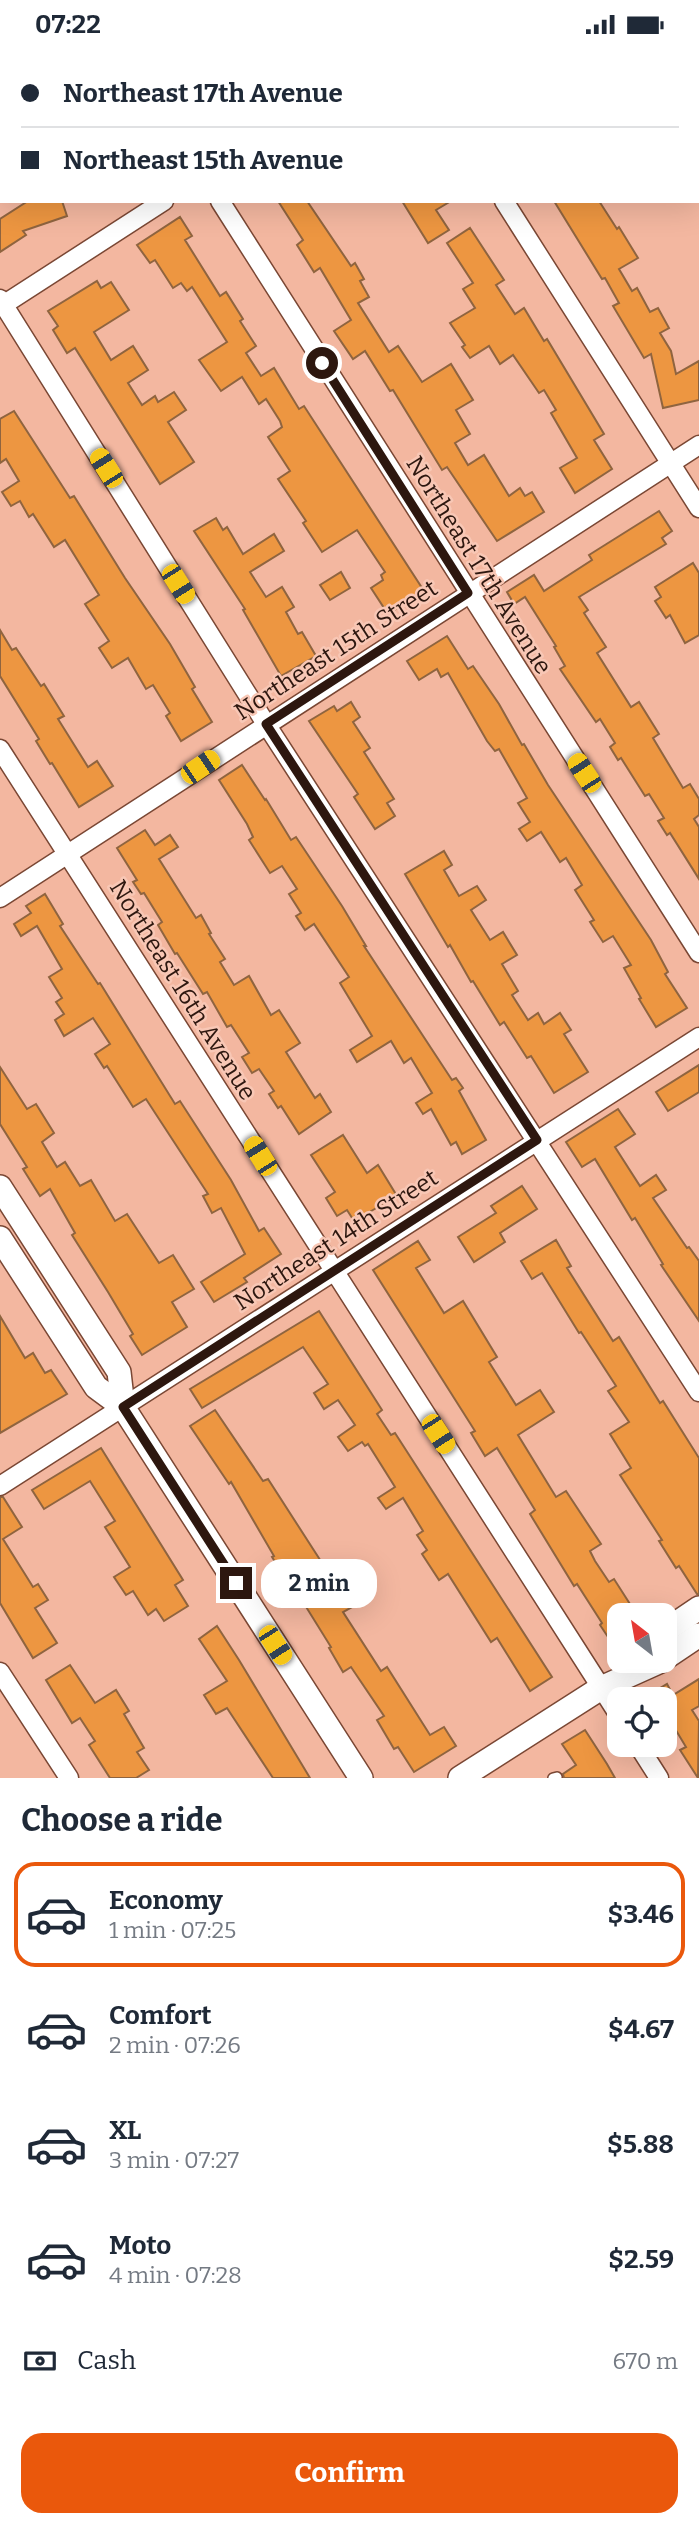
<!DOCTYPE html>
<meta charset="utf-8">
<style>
:root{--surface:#fff;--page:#f2f2f3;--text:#1f2937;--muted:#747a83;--line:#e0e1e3;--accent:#ea580c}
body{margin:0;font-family:Bitter,serif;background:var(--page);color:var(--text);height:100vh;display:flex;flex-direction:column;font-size:26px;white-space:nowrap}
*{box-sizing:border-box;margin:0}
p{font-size:23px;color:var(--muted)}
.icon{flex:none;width:38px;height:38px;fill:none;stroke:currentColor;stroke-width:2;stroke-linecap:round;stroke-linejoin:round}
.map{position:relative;height:1729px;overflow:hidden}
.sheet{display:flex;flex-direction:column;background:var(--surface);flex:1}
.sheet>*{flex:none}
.guide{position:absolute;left:0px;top:0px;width:700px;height:154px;box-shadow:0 7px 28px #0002;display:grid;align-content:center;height:154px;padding:0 21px;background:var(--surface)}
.needle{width:46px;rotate:329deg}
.buttons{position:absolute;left:607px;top:1554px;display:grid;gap:14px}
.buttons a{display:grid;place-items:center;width:70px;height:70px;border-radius:14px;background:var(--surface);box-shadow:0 7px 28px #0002;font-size:35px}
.end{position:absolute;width:32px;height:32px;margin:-16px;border:9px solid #2d170f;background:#fff;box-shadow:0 0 0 4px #fff}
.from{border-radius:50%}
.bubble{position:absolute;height:49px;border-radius:21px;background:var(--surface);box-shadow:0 7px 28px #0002;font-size:23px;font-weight:700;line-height:49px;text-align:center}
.car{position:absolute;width:21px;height:42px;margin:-21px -10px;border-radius:9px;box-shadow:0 0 5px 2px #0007;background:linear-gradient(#f5c518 24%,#345 0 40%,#f5c518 0 76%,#345 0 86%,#f5c518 0)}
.guide b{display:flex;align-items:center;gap:24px;height:66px;font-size:26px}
.guide b+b{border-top:2px solid var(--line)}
.guide i{width:18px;height:18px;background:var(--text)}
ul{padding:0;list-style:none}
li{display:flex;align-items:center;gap:21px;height:105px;margin:0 14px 10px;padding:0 7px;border:4px solid transparent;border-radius:21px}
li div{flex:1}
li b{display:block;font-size:26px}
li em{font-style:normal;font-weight:700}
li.active{border-color:var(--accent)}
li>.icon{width:63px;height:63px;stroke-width:1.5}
h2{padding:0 21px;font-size:32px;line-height:84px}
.pay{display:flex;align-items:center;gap:18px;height:77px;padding:0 21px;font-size:26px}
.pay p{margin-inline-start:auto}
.action{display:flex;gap:14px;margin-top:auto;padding:14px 21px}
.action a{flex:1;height:80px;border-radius:21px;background:var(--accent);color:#fff;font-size:28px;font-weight:700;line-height:80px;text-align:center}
.status{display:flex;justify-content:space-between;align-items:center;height:49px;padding:0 35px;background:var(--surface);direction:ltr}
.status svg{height:19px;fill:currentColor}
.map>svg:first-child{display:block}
.building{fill:#ed9641;stroke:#8f643f;stroke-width:2}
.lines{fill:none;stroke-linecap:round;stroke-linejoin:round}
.service-casing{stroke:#7a4734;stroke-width:12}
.minor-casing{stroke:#7a4734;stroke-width:21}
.tertiary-casing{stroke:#7a4734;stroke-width:26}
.service{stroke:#fff;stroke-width:9}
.minor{stroke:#fff;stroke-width:18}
.tertiary{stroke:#fff;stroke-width:23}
.route{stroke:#2d170f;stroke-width:9}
.labels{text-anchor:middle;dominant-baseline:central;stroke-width:5;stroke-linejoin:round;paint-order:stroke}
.street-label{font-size:24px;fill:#2d170f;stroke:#f8c7b5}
</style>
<div class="status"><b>07:22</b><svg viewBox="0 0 49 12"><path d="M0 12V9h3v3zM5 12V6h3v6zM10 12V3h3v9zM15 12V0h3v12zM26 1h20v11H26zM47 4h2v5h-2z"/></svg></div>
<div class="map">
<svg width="699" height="1729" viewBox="0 0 699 1729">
<rect width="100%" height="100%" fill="#f3b7a0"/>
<!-- building -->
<g class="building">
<path d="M28 152H62L67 167 23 182 26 186 0 203V170Z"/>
<path d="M278 152H307L351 217 355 214 364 230 360 232 369 248 358 254 389 303 398 297 422 333 451 315 473 351 456 361 470 385 455 394 468 416 484 406 509 447 520 439 525 447 532 443 544 463 497 492 447 418 442 421 393 341 390 342 365 302 353 310 334 282 351 271 320 219 314 223 297 196 303 191Z"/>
<path d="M402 152H451L436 161 449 181 428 194Z"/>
<path d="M554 152H599L617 180 619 178 638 209 619 220 632 242 637 239 650 263 658 259 669 279 660 284 671 302 676 325 699 312V351L663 359 651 305 644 309 613 257 619 254 605 229 602 230Z"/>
<path d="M180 168 192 187 185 191 220 247 226 243 243 270 240 272 256 297 246 304 261 327 274 319 299 360 304 357 424 542 388 565 371 539 383 531 381 526 385 523 357 481 322 503 303 474 306 472 278 430 290 422 268 388 282 378 280 372 266 350 259 355 242 328 221 342 199 311 227 293 192 238 187 242 181 234 173 239 155 211 150 214 137 196Z"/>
<path d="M470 179 504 231 496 236 515 265 524 259 544 292 547 290 604 385 594 391 612 420 575 444 560 419 577 409 551 364 556 361 544 341 539 344 513 306 500 315 489 297 470 309 462 298 465 296 450 274 475 259 463 240 473 234 447 194Z"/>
<path d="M97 232 101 239 111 233 129 261 94 283 111 311 133 297 148 321 128 334 142 356 155 347 158 353 174 343 186 361 168 373 194 413 160 435 75 299 67 304 53 281 58 277 48 262Z"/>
<path d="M14 362 70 449 74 447 125 529 170 595 195 638 192 640 212 673 181 692 166 667 170 664 153 636 146 640 128 609 112 619 99 599 109 592 85 555 99 546 65 491 54 498 33 465 29 468 20 452 11 457 2 443 19 432 6 410 0 414V370Z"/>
<path d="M659 462 672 482 662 489 666 495 579 548 588 561 584 564 606 598 597 604 631 658 639 653 659 685 653 689 683 739 690 735 699 750V766L694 770 699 778V830L670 784 667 786 658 772 664 769 649 745 645 747 621 709 618 711 610 698 615 694 600 670 596 673 560 620 565 617 554 598 556 597 525 548 514 555 507 543 534 526 544 542 592 511 589 506Z"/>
<path d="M216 469 223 481 227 478 243 505 274 485 284 502 250 523 266 548 282 538 294 558 286 563 298 585 302 583 316 607 281 627 243 561 245 560 194 482Z"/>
<path d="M693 514 699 524V586L685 594 670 566 666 569 655 552 661 548 655 538Z"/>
<path d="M341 523 350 539 330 551 320 536Z"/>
<path d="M0 581 12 601 16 599 41 637 44 635 64 667 58 670 88 718 97 712 113 737 79 758 52 714 50 715 36 692 39 690 0 627Z"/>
<path d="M447 587 468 620 473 617 499 655 522 696 524 695 548 736 651 891 668 923 665 925 687 959 656 978 639 950 641 949 624 919 631 916 613 887 603 893 590 873 594 871 575 841 582 836 566 809 560 813 541 783 527 792 519 780 530 773 518 754 527 749 499 700 495 702 487 692 448 624 441 628 437 620 419 631 407 612Z"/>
<path d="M351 653 360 668 353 673 370 699 364 703 394 750 387 754 395 767 375 780 354 748 358 745 309 672 334 657 337 662Z"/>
<path d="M242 716 265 751 266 750 291 791 296 788 342 857 366 897H364L452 1031 456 1029 463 1039 459 1042 486 1091 462 1105 456 1093 451 1096 431 1060 423 1065 416 1054 432 1044 411 1009 404 1014 391 992 357 1013 350 1001 372 987 340 934 349 928 314 875 305 881 296 867 301 864 289 845 297 840 282 817 270 824 249 791 253 788 247 775 219 731Z"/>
<path d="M145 781 155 796 170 786 178 798 159 810 196 869 201 866 211 884 209 885 225 910 220 913 234 936 249 927 271 966 279 961 300 994 286 1003 315 1049 320 1045 331 1063 299 1085 281 1057 278 1059 269 1045 274 1042 259 1020 252 1024 242 1008 249 1004 231 976 227 978 207 943 203 945 177 904 175 905 158 876 162 873 144 844 141 845 133 833 137 831 117 799Z"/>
<path d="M444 802 452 816 444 821 459 847 477 837 486 851 471 861 490 891 503 883 517 906 502 915 518 942 512 946 528 971 538 964 544 975 560 964 571 981 564 985 588 1023 554 1044 531 1007 527 1009 504 973 500 976 473 932 471 933 450 896 448 898 405 825Z"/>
<path d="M45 845 63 875 60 877 98 935 100 934 175 1055 180 1052 231 1131 259 1182 264 1179 281 1205 244 1229 247 1233 214 1253 201 1233 245 1205 221 1159 212 1164 203 1147 208 1145 146 1050 133 1058 107 1017 104 1019 95 1005 110 995 93 969 64 987 55 971 64 965 56 953 62 949 49 928 62 920 37 877 21 887 14 875 31 864 26 857Z"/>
<path d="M699 1016V1043L668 1062 656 1043Z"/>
<path d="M0 1018 27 1060 36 1055 54 1084 42 1093 57 1118 65 1113 80 1137 91 1131 115 1172 127 1165 159 1214 173 1206 194 1240 172 1253 187 1278 142 1306 130 1287 133 1285 108 1243 72 1186 75 1184 50 1140 40 1147 23 1120 27 1118 0 1075Z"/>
<path d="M618 1060 635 1085 615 1098 640 1137 656 1126 666 1141 653 1149 687 1199 689 1198 699 1212V1272L661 1216 663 1215 635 1169 632 1171 595 1110 582 1118 566 1093Z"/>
<path d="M343 1086 367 1124 378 1116 397 1147 354 1172 347 1161 337 1167 326 1149 335 1143 311 1106Z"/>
<path d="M522 1137 537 1160 500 1184 505 1193 474 1213 458 1188 496 1164 491 1157Z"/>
<path d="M556 1191 571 1217 567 1219 613 1292 619 1288 660 1354 663 1352 699 1409V1545H697L679 1517 676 1519 659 1492 662 1491 620 1426 631 1419 610 1385 629 1373 608 1342 616 1337 581 1283 579 1284 542 1224 532 1230 521 1212Z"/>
<path d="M418 1192 430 1211 416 1219 444 1264 463 1252 497 1308 489 1313 516 1356 540 1341 554 1363 518 1386 556 1448 566 1442 601 1495 590 1502 595 1512 609 1533 614 1530 637 1566H620V1581L608 1588 600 1576 602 1574 577 1535 574 1537 530 1465 535 1461 497 1399 485 1407 471 1384 475 1382 373 1221Z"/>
<path d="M319 1262 382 1361 377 1365 391 1386 395 1384 552 1628 530 1642 497 1589 491 1593 448 1525 439 1531 422 1505 427 1501 417 1486 423 1482 403 1449 386 1460 378 1449 395 1438 368 1395 365 1397 362 1393 348 1402 338 1388 355 1376 338 1351 324 1360 314 1344 328 1335 303 1298 202 1359 190 1340Z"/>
<path d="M0 1267 25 1309 33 1304 45 1324 51 1321 67 1345 0 1384Z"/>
<path d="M215 1361 263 1432 268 1430 333 1531 338 1528 356 1556 343 1563 381 1622 387 1618 430 1686 444 1678 456 1697 414 1723 398 1698 394 1700 377 1671 384 1667 351 1618 343 1623 329 1599 331 1598 290 1532 288 1534 272 1508 274 1507 231 1433 229 1435 190 1377Z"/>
<path d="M101 1399 183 1531 175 1536 188 1557 164 1572 156 1560 148 1566 133 1542 126 1546 114 1528 130 1518 105 1478 115 1472 90 1432 44 1460 32 1441Z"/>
<path d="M0 1448H3L22 1478 3 1490 33 1538 38 1535 48 1551 35 1559 57 1594 33 1609 0 1554Z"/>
<path d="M217 1577 239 1611 310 1729H273L227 1659 216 1665 204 1646 227 1632 199 1590Z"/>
<path d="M70 1616 95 1654 116 1641 129 1662 124 1665 144 1699 137 1703 149 1721 136 1729H110L89 1696 95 1692 80 1669 72 1674 46 1631Z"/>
<path d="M699 1630V1657L692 1661 699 1672 698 1729 680 1701 686 1698 665 1663 666 1650H642L667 1635 673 1646Z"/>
<path d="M585 1681 607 1715 615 1729H564L563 1725 576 1716 562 1695Z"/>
</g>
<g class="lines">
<!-- service casing -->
<g class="service-casing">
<path id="service" d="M553 1729 557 1728"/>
</g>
<!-- minor casing -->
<g class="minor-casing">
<g id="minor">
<path d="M121 0 122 2"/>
<path d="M695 0 696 2"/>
<path d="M397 2 400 0"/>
<path d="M220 152 699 904"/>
<path d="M504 152 699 459"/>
<path d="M0 250 266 675 699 1343"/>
<path d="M0 258 164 152"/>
<path d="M0 700 620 1668"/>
<path d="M0 849 699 396"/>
<path d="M0 1437 699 988"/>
<path d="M0 1623 69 1729"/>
<path d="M638 1696 659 1729"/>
</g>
</g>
<!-- tertiary casing -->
<g class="tertiary-casing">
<g id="tertiary">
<path d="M0 1138 119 1323 123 1358"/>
<path d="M0 1189 96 1338 123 1358 361 1729"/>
<path d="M665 1582 699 1559"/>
<path d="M665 1609 699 1586"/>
<path d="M460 1729 601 1639 661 1612"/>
</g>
</g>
<!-- service -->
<use href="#service" class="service"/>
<!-- minor -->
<use href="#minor" class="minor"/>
<!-- tertiary -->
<use href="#tertiary" class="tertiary"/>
</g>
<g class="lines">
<!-- route -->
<path class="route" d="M236 1534 123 1358 537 1091 266 675 468 544 322 314"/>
</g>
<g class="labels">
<!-- street labels -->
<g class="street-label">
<text transform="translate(479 516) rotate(58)">Northeast 17th Avenue</text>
<text transform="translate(336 601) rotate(-33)">Northeast 15th Street</text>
<text transform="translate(183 941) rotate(58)">Northeast 16th Avenue</text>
<text transform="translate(336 1191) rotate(-33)">Northeast 14th Street</text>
</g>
</g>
</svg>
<div class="buttons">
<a><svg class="needle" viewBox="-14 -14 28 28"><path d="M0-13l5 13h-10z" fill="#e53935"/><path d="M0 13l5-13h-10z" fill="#747a83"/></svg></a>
<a><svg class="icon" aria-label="locate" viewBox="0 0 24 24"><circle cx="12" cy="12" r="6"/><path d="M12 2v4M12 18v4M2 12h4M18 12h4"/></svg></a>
</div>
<i class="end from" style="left:322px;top:314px"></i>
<i class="end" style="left:236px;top:1534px"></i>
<div class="bubble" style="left:261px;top:1510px;width:116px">2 min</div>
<i class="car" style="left:106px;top:419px;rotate:328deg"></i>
<i class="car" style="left:178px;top:535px;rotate:148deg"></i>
<i class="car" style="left:200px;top:718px;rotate:56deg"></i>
<i class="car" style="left:584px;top:724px;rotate:327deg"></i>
<i class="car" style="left:260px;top:1107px;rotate:328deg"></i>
<i class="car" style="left:438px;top:1385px;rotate:147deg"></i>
<i class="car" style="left:275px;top:1596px;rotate:147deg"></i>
<div class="guide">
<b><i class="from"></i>Northeast 17th Avenue</b>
<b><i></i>Northeast 15th Avenue</b>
</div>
</div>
<section class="sheet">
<h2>Choose a ride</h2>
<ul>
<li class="active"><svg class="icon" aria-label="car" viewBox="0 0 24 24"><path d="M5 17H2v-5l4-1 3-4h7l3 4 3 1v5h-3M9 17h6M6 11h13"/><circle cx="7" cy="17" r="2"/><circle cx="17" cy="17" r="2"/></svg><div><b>Economy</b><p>1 min · 07:25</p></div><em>$3.46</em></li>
<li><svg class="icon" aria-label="car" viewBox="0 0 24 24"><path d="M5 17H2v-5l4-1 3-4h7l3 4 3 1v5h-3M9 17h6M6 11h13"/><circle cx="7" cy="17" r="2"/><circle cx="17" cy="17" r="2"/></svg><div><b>Comfort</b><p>2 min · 07:26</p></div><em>$4.67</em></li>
<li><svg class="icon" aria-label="car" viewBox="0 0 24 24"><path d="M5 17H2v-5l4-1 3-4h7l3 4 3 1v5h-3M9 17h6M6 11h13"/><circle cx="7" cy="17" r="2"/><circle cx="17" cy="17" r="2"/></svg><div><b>XL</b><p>3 min · 07:27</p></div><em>$5.88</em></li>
<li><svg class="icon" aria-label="car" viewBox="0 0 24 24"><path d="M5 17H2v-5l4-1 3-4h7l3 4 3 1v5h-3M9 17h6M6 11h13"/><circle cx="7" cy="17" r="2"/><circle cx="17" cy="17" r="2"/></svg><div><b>Moto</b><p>4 min · 07:28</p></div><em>$2.59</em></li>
</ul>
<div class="pay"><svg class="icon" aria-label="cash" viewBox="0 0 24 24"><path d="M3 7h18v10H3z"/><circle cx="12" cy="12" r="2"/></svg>Cash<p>670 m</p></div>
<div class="action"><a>Confirm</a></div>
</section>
